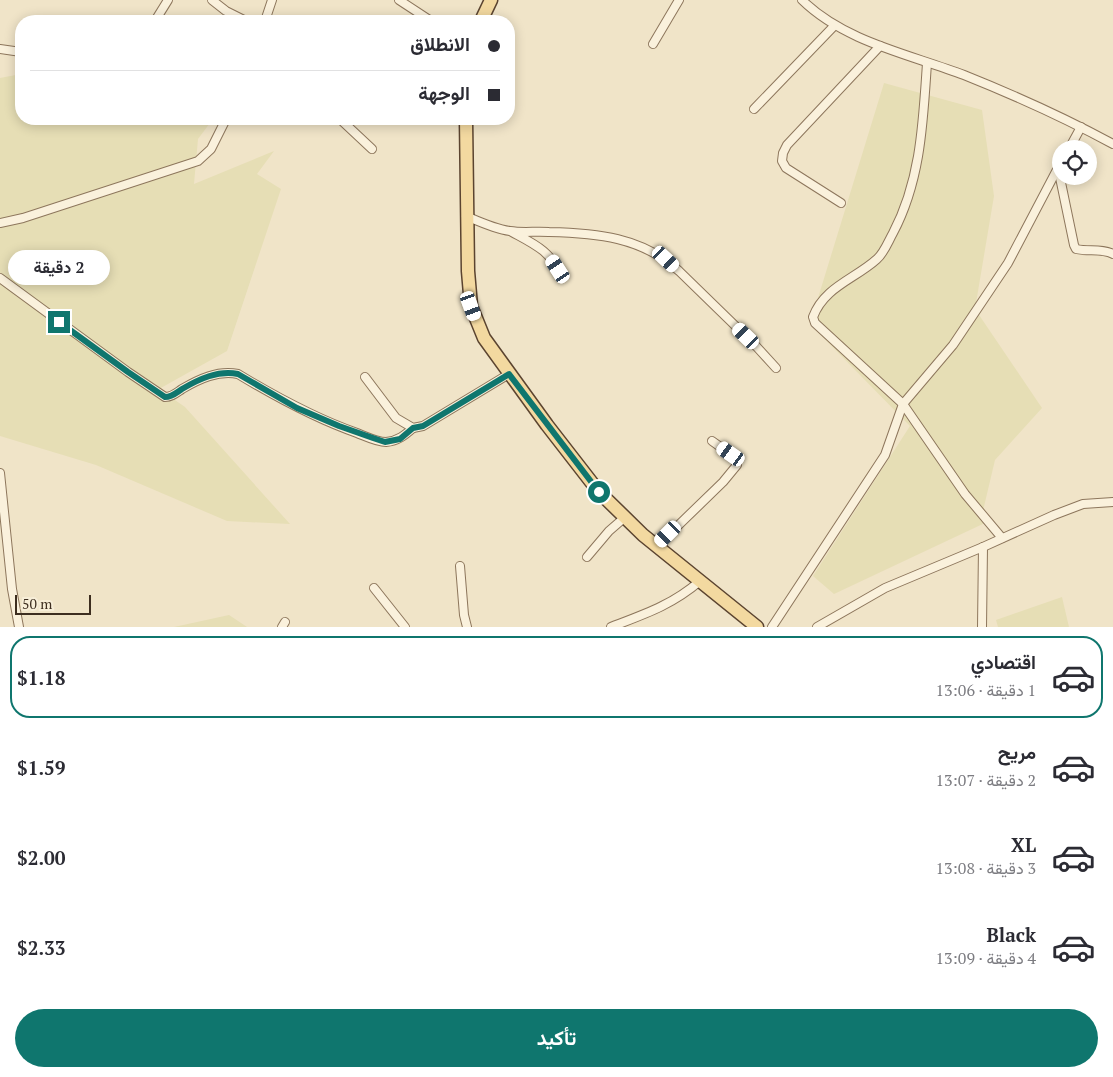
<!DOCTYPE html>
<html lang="ar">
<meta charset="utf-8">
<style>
:root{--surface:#fff;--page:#f2f2f3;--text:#2b2b33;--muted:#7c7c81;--line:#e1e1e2;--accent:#0f766e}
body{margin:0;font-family:"PT Serif",Vazirmatn,serif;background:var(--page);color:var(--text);direction:rtl;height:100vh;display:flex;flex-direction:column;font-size:19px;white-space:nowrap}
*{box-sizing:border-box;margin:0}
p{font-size:16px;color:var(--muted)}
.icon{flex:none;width:28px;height:28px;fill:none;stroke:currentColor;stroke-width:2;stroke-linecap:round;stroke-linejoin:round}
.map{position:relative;height:627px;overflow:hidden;direction:ltr}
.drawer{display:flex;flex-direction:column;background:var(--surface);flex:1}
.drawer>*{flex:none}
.hud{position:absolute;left:15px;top:15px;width:500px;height:110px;border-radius:20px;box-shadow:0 2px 12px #0003;direction:rtl;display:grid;align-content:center;height:110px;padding:0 15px;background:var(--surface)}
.fabs{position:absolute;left:1052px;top:140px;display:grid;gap:10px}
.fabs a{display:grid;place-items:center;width:45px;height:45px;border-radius:50%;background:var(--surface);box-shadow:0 2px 12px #0003;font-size:25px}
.scale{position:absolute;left:15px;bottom:12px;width:76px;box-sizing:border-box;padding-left:5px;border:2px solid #3d2e20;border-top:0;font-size:14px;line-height:18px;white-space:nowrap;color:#3d2e20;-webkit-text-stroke:4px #f7eed8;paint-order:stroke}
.end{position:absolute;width:22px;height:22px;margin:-11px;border:6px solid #0f766e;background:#fff;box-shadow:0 0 0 2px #fff}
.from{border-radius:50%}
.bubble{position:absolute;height:35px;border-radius:18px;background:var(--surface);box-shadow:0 2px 12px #0003;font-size:16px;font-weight:700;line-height:35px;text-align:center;direction:rtl}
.car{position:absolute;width:15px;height:30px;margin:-15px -8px;border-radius:6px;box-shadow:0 0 4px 1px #0007;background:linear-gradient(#fff 24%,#345 0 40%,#fff 0 76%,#345 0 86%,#fff 0)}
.hud b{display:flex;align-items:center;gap:18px;height:48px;font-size:19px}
.hud b+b{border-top:1px solid var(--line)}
.hud i{width:12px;height:12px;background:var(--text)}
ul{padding:9px 0 0;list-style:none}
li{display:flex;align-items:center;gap:15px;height:82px;margin:0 10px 8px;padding:0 5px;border:2px solid transparent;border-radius:20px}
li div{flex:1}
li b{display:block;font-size:19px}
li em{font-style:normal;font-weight:700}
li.selected{border-color:var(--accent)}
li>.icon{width:45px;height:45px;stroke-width:1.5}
.button{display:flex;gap:10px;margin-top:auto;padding:10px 15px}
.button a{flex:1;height:58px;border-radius:30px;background:var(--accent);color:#fff;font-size:20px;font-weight:700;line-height:58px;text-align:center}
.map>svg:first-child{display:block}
.farmland{fill:#e6deb5}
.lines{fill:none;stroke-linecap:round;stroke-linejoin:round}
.minor-casing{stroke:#8d765c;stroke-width:10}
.primary-casing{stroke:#5b4430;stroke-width:15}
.minor{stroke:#faf1dc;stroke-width:8}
.primary{stroke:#f3d9a0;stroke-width:12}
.route{stroke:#0f766e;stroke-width:6}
</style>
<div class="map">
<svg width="1113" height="627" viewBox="0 0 1113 627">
<rect width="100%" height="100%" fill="#f0e4c8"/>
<!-- farmland -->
<g class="farmland">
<path d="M21 74V119H213L198 139 194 184 274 151 257 174 281 189 227 351 159 389 185 407 290 524 227 521 96 465 0 436V78Z"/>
<path d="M884 83 982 110 994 196 975 309 1042 408 995 460 982 515 987 522 834 594 813 576 910 426 810 324Z"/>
<path d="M1062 597 1069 627H998L996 620Z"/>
<path d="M229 615 247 627H174Z"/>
</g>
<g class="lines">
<!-- minor casing -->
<g class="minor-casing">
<g id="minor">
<path d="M212 0 226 11 246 21"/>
<path d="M399 0 431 21"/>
<path d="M802 0C845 42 909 54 964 75 1014 95 1065 118 1113 144"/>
<path d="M155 21 168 0"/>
<path d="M265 21 272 0"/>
<path d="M653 44 679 0"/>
<path d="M0 49 21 52"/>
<path d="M927 63C923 122 921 180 893 233 888 242 884 253 877 259 855 279 824 287 813 317L815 323 903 404 965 494 1002 538"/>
<path d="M754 109 834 26"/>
<path d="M340 119 372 149"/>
<path d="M1069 149 1081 127"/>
<path d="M1058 168 1074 245 1076 249C1089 252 1101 248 1113 254"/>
<path d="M841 203 786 168 782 161 783 153 787 145 880 46"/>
<path d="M466 216C480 222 495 229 510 231 523 233 536 231 549 232 596 233 642 237 679 271L755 345 776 368"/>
<path d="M0 223 23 218 198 161 211 149 226 119"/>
<path d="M512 232C534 244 551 251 561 276"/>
<path d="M0 278 128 372 165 397C172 397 176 393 182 389 199 379 218 370 238 374 276 397 314 418 357 433 365 436 377 442 386 442 398 441 405 435 413 428"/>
<path d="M365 377 396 418 413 428 423 426 509 374"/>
<path d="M0 473 12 589 19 627"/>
<path d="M657 546 723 482 737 465 736 458 712 441"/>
<path d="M587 557 609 531 624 518"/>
<path d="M460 566 464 615 467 627"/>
<path d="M374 588 405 627"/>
<path d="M282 627 285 622"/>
<path d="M611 627C645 614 672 605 700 581"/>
<path d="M772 627 885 455 903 404 953 345 1008 263 1061 162"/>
<path d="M817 627 885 588 983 547 1054 515 1083 504 1113 502"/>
<path d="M982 627 983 547"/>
</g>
</g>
<!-- primary casing -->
<g class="primary-casing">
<g id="primary">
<path d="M481 21 491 0"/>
<path d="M466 119 468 271 471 306 484 338 547 425 599 492 643 535 757 627"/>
</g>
</g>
<!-- minor -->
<use href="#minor" class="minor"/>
<!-- primary -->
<use href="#primary" class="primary"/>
</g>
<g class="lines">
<!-- route -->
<path class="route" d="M59 322 128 372 165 397C172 397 176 393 182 389 199 379 218 370 238 374L297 408 339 426 373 438 385 442 400 439 413 428 423 426 509 374 599 492"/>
</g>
</svg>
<div class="fabs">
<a><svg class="icon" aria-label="locate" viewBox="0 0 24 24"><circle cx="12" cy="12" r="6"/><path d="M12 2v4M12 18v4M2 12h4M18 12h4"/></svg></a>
</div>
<div class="scale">50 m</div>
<i class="end from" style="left:599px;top:492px"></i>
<i class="end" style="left:59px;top:322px"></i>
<div class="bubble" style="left:8px;top:250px;width:102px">2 دقيقة</div>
<i class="car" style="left:666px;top:259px;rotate:133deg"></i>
<i class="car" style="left:558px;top:269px;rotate:327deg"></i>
<i class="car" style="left:471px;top:306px;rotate:160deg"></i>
<i class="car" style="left:746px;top:336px;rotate:314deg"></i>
<i class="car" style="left:731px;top:454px;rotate:305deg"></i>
<i class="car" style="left:668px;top:534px;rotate:225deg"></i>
<div class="hud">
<b><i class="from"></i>الانطلاق</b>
<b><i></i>الوجهة</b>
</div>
</div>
<section class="drawer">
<ul>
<li class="selected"><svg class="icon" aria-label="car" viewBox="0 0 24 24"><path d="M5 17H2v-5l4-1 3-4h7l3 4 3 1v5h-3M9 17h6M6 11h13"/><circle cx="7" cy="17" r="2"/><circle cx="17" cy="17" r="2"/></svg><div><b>اقتصادي</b><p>1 دقيقة · 13:06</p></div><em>$1.18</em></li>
<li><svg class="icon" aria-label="car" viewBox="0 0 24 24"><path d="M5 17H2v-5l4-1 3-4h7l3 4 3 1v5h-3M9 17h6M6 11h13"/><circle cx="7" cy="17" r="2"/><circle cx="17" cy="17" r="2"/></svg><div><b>مريح</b><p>2 دقيقة · 13:07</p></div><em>$1.59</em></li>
<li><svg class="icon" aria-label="car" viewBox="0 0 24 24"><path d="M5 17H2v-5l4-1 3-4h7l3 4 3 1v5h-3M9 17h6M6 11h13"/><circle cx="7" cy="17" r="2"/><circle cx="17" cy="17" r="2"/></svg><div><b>XL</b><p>3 دقيقة · 13:08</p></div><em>$2.00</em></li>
<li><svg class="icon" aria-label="car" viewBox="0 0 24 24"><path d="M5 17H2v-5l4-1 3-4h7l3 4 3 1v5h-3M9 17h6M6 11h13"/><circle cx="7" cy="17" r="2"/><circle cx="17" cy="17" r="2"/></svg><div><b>Black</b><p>4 دقيقة · 13:09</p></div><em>$2.33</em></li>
</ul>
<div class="button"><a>تأكيد</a></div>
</section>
